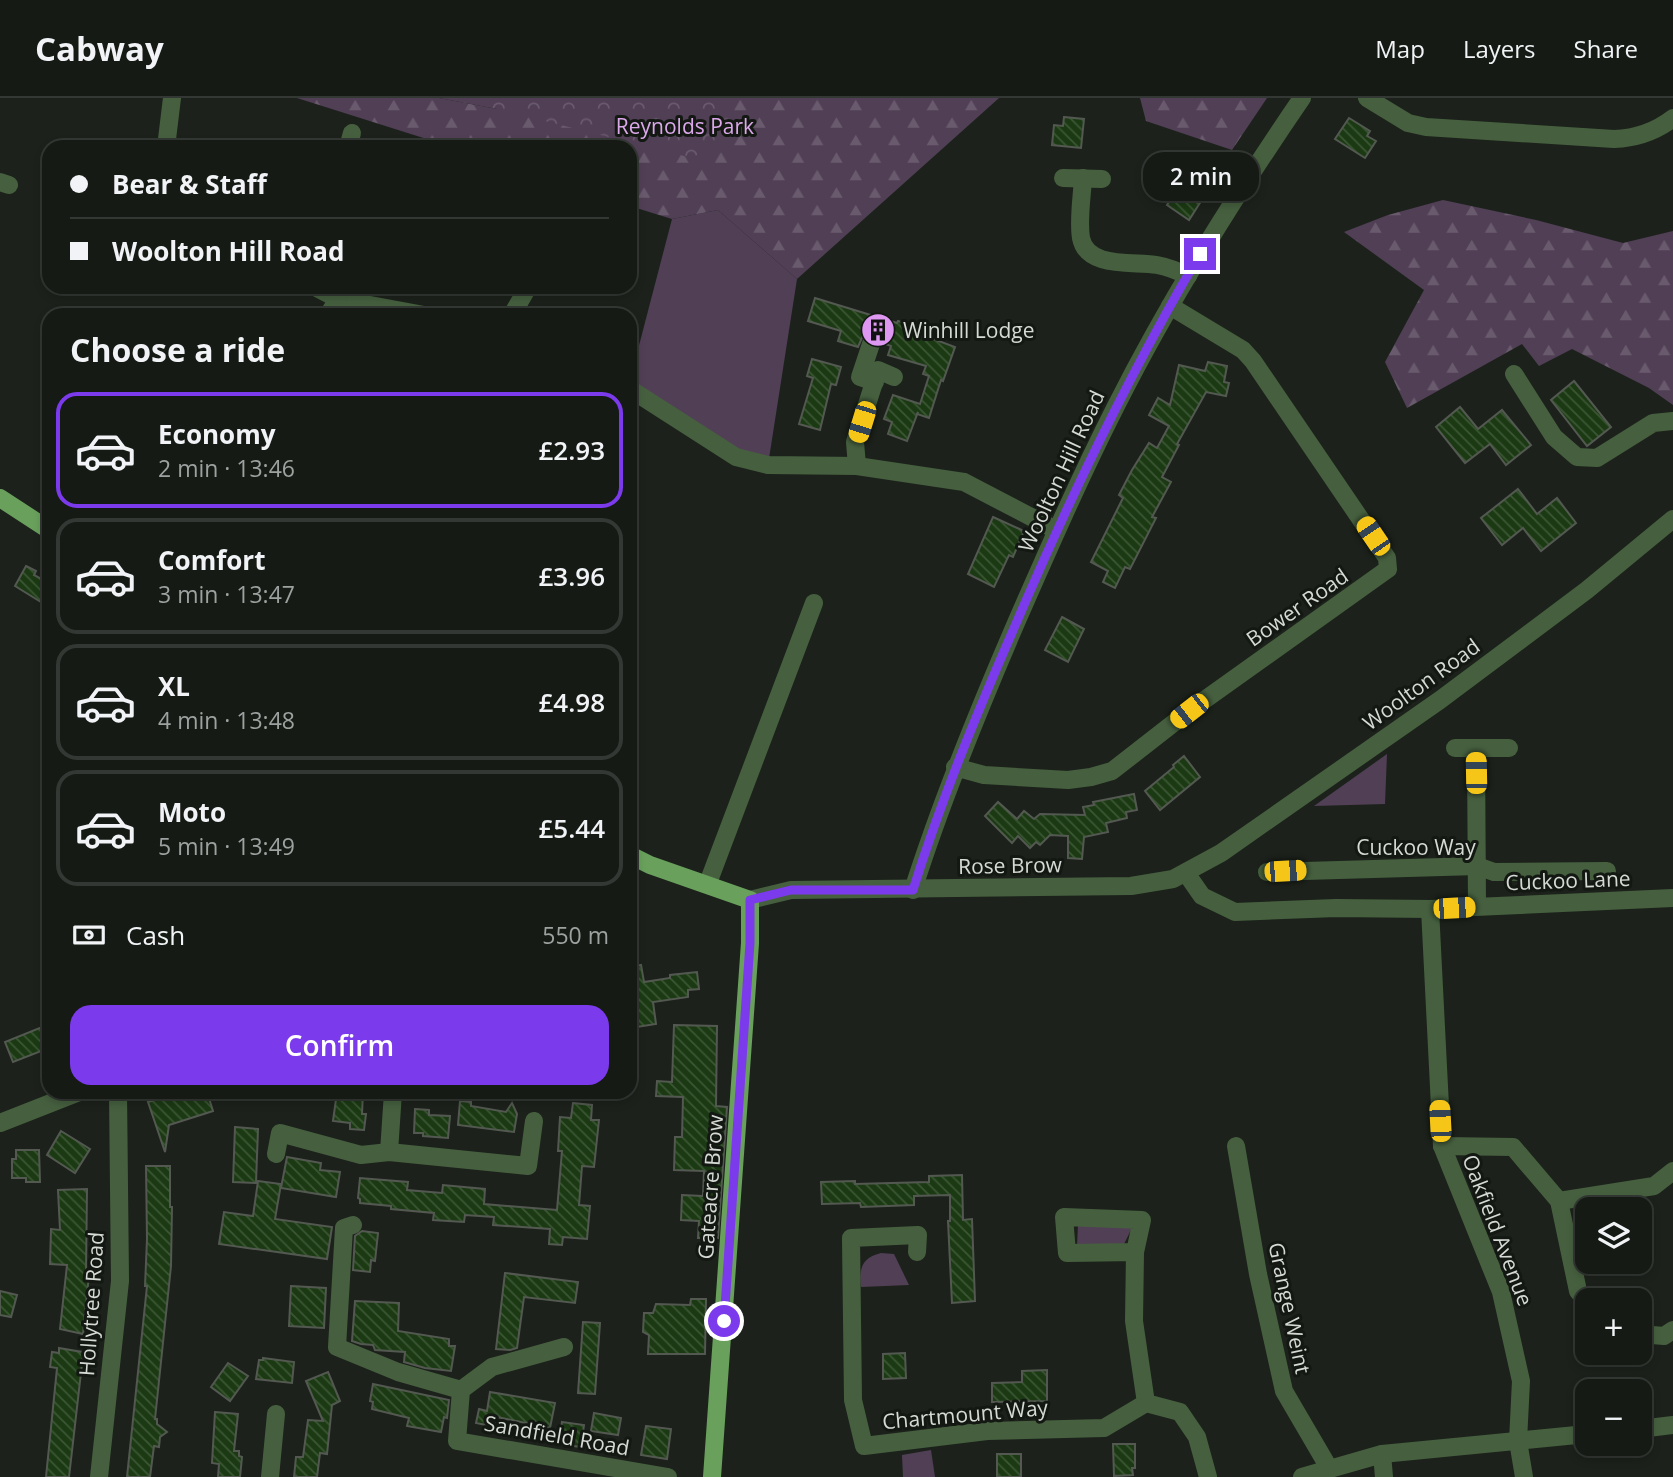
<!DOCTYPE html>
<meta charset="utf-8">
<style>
:root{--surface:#151a14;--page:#222722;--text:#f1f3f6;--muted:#9da1a0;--line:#343834;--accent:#7c3aed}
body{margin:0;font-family:"Open Sans",sans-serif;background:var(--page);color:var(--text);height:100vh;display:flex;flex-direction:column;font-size:26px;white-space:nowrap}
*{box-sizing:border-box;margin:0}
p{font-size:23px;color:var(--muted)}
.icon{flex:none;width:38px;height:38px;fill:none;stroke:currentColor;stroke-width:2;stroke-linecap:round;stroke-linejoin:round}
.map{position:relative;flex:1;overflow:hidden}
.panel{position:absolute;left:42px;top:210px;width:595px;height:791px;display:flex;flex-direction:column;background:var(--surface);border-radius:21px;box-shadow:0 4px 10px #0003,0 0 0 2px var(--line)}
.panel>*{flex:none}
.hud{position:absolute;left:42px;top:42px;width:595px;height:154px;border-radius:21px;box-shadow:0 4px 10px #0003,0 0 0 2px var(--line);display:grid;align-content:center;height:154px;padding:0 28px;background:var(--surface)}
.fabs{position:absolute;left:1575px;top:1099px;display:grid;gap:14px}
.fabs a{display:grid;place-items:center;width:77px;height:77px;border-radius:14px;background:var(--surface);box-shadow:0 4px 10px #0003,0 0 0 2px var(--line);font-size:35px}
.end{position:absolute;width:32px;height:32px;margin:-16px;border:9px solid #7c3aed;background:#fff;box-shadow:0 0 0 4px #fff}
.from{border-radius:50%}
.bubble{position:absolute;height:49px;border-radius:21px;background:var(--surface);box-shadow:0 4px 10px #0003,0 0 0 2px var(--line);font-size:23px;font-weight:600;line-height:49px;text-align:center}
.car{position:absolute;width:21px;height:42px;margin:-21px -10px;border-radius:9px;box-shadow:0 0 5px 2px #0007;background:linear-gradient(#f5c518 24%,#345 0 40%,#f5c518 0 76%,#345 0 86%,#f5c518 0)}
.hud b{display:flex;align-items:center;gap:24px;height:66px;font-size:26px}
.hud b+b{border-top:2px solid var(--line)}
.hud i{width:18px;height:18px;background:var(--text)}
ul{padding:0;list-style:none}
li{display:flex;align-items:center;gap:21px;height:116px;margin:0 14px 10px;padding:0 14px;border:4px solid var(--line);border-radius:21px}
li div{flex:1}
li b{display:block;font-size:26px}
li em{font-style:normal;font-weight:600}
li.current{border-color:var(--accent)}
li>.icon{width:63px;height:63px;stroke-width:1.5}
h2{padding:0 28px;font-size:32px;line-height:84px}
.pay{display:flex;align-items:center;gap:18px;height:77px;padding:0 28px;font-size:26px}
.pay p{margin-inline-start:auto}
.primary-button{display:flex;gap:14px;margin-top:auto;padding:14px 28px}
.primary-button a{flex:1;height:80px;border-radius:21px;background:var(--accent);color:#fff;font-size:28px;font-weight:600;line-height:80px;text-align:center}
header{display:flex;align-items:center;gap:42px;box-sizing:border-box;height:98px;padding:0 35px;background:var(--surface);border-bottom:2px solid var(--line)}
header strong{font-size:33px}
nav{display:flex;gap:38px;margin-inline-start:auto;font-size:24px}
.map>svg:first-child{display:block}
.grass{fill:#513f56}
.forest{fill:url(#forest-firs)}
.park{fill:url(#park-crowns)}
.building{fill:url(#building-back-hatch);stroke:#535951;stroke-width:2}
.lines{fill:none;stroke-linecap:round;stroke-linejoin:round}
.minor{stroke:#46603f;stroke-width:18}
.major{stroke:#69a15c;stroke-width:18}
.route{stroke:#7c3aed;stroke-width:9}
.labels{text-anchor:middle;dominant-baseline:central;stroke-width:6;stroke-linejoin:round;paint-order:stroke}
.park-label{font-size:21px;fill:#dba8e9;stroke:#131812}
.poi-label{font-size:21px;fill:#d6dad5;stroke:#131812;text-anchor:start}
.street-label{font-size:21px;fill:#d6dad5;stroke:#131812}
</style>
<header>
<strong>Cabway</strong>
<nav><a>Map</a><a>Layers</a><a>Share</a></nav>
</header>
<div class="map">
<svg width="1673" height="1379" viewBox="0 0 1673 1379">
<defs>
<pattern id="forest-firs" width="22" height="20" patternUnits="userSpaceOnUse" patternTransform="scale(1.75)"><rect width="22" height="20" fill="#513f56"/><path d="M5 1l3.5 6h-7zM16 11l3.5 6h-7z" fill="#695a6d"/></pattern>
<pattern id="park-crowns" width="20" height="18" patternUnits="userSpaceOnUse" patternTransform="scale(1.75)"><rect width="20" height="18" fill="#513f56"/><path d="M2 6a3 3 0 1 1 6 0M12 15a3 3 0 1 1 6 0" fill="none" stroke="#695a6d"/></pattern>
<pattern id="building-back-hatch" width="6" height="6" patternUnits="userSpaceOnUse" patternTransform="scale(1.75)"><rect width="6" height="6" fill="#1b3a13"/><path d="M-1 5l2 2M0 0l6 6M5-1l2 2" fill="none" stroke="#3b5634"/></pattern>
</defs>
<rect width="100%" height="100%" fill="#1c221b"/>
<!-- grass -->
<g class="grass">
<path d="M718 112 797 181 768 367 715 346 630 282 672 121Z"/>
<path d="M1387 656 1385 706 1314 708Z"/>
<path d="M1078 1127 1133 1128 1123 1148H1077Z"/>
<path d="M881 1155 894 1156 909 1187 861 1189C859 1171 861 1160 881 1155Z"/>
<path d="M931 1352 935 1379H903L902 1357Z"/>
</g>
<!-- forest -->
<g class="forest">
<path d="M297 0H439L497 11 733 0H999L797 181 718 112 672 121 630 108V49H452Z"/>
<path d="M1140 0H1267L1232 52 1146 23Z"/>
<path d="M1443 102 1536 122 1623 145 1673 133V307L1649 290 1572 251 1539 268 1522 246 1407 310 1385 264 1424 192 1344 134 1388 117Z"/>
</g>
<!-- park -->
<path class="park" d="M439 0H737L732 21 717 53 688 59 497 11Z"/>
<!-- building -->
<g class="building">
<path d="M1064 19 1084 21 1081 50 1052 47 1054 27 1063 28Z"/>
<path d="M1349 20 1370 33 1367 38 1376 43 1365 60 1335 41Z"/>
<path d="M1181 85 1203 100 1189 122 1167 107Z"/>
<path d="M815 200 897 225 898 223 921 230 920 236 955 249 943 283 941 282 929 320 917 316 918 314 907 343 888 336 892 324 884 321 893 297 920 306 929 278 923 276 926 268 888 257 891 248 883 245 881 236 875 232 864 235 858 249 838 243 841 233 808 223Z"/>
<path d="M812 261 841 269 836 287 831 286 820 332 799 326 813 280 807 278Z"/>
<path d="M1208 264 1227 268 1224 284 1229 285 1226 298 1206 294 1177 346 1179 347 1162 379 1171 384 1152 419 1156 420 1130 471 1125 469 1115 490 1103 484 1108 473 1091 464 1123 400 1119 397 1132 372 1149 345 1157 350 1169 328 1149 317 1158 300 1170 307 1179 267 1205 273Z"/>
<path d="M1574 283 1611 329 1587 348 1551 302Z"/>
<path d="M1460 309 1478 331 1502 312 1531 347 1506 367 1490 346 1465 365 1436 329Z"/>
<path d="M1518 391 1537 416 1557 400 1576 425 1541 453 1523 430 1502 447 1481 420Z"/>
<path d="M993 419 1024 433 1013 459 1009 457 994 489 968 476Z"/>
<path d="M26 468 36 473 34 477 49 485V509L15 488Z"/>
<path d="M1062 519 1084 531 1068 564 1045 552Z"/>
<path d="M1184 658 1200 679 1160 712 1145 693 1174 669 1173 667Z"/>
<path d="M1134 696 1137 712 1126 714 1127 720 1106 725 1108 734 1084 739 1082 761 1068 760V738L1050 737 1040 747 1036 744 1030 750 1018 738 1012 745 985 718 998 704 1017 721 1024 713 1034 721 1040 716 1085 717 1083 709 1094 707 1093 704Z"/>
<path d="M641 867 644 884 670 880V877L697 874 699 891 688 892V899L653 904 656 926 630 930V869Z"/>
<path d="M674 927 717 928 716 1008 727 1009 718 1140H698L699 1123 681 1122 682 1097 703 1098 704 1073 674 1072 675 1039H682L683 999 656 998 657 983 672 984Z"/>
<path d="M42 929 49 950 13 964 5 944Z"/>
<path d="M170 994H207L213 1013 169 1027 165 1054 148 1004 171 997Z"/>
<path d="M337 994H363L362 1016H366L364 1032 350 1031V1025L333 1023Z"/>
<path d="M460 1003 471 1004V1008L506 1014 512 1005 517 1016 514 1034 458 1027Z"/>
<path d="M573 1005 592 1007 591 1022H599L594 1069 582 1068 579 1107 590 1108 587 1141 563 1139 562 1147 549 1146 550 1131 493 1127 494 1119 465 1117 464 1124 433 1122 434 1115 391 1111V1108L360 1105V1101L358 1100 360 1080 408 1084 407 1092 442 1095 443 1087 485 1091 484 1106 557 1112 562 1053H558L560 1019 571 1020Z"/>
<path d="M415 1011 429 1012V1017L450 1018 448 1040 423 1038V1035H414Z"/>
<path d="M235 1029 258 1031 256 1085 233 1084Z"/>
<path d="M61 1033 90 1051 75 1075 47 1057Z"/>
<path d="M16 1052H39L40 1084H26V1080H12V1061H16Z"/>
<path d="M287 1059 321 1065 320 1072 340 1074 336 1099 281 1090Z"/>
<path d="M146 1068H170V1109H172L171 1168 155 1321H157V1326L167 1334 160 1339 159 1349 154 1348 150 1379H127L147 1188H145L147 1141Z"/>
<path d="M962 1077 963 1122 972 1121 975 1203 952 1205 948 1123H950V1097L914 1098V1107L861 1109 860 1105 822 1106 821 1084 855 1083V1086L929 1084V1078Z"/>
<path d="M258 1083 281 1086 275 1121 332 1129 327 1161 219 1146 224 1114 253 1118Z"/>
<path d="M87 1091 86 1176 89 1177 83 1236 60 1231 67 1167 50 1166 51 1131 60 1132 58 1092Z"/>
<path d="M362 1133 378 1135 375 1163 371 1162 370 1174 353 1172 355 1138Z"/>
<path d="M505 1175 578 1184 575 1205 524 1199 517 1250 510 1252 496 1251Z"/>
<path d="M291 1188 326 1190 324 1230 289 1228Z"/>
<path d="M0 1193 17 1197 11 1219 0 1217Z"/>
<path d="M691 1201H706L705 1256H648L649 1237 643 1234 644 1215H653L656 1206 690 1207Z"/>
<path d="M355 1203 399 1205 398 1233 449 1241V1248H455L451 1273 425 1270 404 1264 405 1254 375 1252 373 1247 361 1246 352 1243Z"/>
<path d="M583 1224 600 1225 595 1296 578 1295Z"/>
<path d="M59 1250 82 1254 83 1257 69 1379H46L57 1270 50 1269 52 1254 59 1255Z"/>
<path d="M905 1255 906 1280 883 1281V1256Z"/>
<path d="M263 1260 294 1264 292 1285 256 1281 259 1262H263Z"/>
<path d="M228 1265 248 1278 230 1303 211 1289Z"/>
<path d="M1047 1272V1303L992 1304V1285L1022 1284V1273Z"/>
<path d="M328 1274 340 1303 332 1307 327 1356 320 1355 317 1379H294L296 1359H303L308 1322 323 1323 306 1283Z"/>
<path d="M373 1286 449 1302 447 1320 444 1319 441 1334 407 1328 409 1320 372 1311 373 1304 370 1303Z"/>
<path d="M490 1294 555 1305 550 1330 497 1319 496 1329 476 1325 479 1311 487 1313Z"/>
<path d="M215 1314 238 1316 234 1353H239V1358L242 1359 240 1379H218L219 1366 212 1365Z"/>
<path d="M594 1315 621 1320 618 1337 591 1333Z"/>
<path d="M562 1324 584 1327 581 1349 559 1346Z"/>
<path d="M646 1328 671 1331 667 1361 641 1357Z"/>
<path d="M1113 1346H1135V1370H1132L1133 1377 1114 1378Z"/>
<rect x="997" y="1356" width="24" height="23"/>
</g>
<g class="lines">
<!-- minor -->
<g class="minor">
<path d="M1367 0 1408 25 1426 29 1614 41C1636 40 1655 34 1673 20"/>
<path d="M171 49 167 41 172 0"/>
<path d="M348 49 352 35"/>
<path d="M1063 80 1102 81"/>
<path d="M1083 80C1082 99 1078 122 1081 140 1087 171 1134 163 1157 167 1168 169 1178 173 1188 178"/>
<path d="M0 84 9 87"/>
<path d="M315 189 338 201 424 217"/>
<path d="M328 217 338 201"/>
<path d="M512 217 528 189"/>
<path d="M872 243 860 279 875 284"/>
<path d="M1514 276 1554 339 1577 359 1597 360 1653 325 1673 323"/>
<path d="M630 291 736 359 768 367 857 368 964 384 1056 432"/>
<path d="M857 368 855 344 878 272 894 279"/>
<path d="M1455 650H1509"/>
<path d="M1476 652 1477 808"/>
<path d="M955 669 984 677 1068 682 1091 679 1112 673 1189 613 1388 471 1387 460 1253 263 1243 252 1170 208"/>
<path d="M1267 774 1477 768 1494 774 1607 773"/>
<path d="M1186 775 1202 798 1235 814 1336 810 1430 811 1673 800"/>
<path d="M708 785 814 505"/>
<path d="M913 792C942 701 978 613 1016 525 1048 452 1080 379 1116 308 1170 201 1234 99 1302 0"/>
<path d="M750 802 791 792 1131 788 1173 781 1221 755 1440 602 1587 492 1673 421"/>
<path d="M1430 811 1442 1048 1501 1194 1521 1283 1518 1343 1524 1379"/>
<path d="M0 1025 79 994"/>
<path d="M1236 1048 1258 1176 1284 1293 1329 1370"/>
<path d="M1442 1048 1513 1049 1559 1103 1578 1193 1587 1204"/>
<path d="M389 1054 393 994"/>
<path d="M276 1056 280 1035 361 1057 389 1054 528 1068 534 1023"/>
<path d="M1559 1103 1654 1088 1673 1073"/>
<path d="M353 1127 344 1130 337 1249 398 1274 461 1292 457 1343 668 1379"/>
<path d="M917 1154 918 1137 851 1140 853 1302 864 1348 987 1333 1104 1330 1146 1305"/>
<path d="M1135 1154 1067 1155 1064 1119 1142 1122 1135 1154 1134 1223 1146 1305 1180 1314 1197 1339 1208 1379"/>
<path d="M1640 1236 1664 1238 1673 1232"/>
<path d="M461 1292 492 1269 564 1249"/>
<path d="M1640 1331 1673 1327"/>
<path d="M1382 1356 1384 1379"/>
<path d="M99 1379 120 1183 118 994"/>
<path d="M270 1379 276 1316"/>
<path d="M1302 1379 1382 1356 1587 1336"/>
</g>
<!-- major -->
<g class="major">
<path d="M0 400 49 432"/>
<path d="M630 757 650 767 750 802V845L712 1379"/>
</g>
</g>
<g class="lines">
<!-- route -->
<path class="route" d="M724 1223 750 845V802L791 792H913C942 699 979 610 1018 521 1072 395 1131 273 1200 156"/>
</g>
<!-- icons -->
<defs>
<g id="building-disc" transform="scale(1.75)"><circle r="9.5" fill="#de98f2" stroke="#131812"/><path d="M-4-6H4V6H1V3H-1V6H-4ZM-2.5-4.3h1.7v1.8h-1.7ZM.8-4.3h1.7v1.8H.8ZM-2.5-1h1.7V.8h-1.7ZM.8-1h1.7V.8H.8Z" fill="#111"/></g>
</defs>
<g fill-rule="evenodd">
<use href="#building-disc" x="878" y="232"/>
</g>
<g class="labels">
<!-- park labels -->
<g class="park-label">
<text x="685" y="28">Reynolds Park</text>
</g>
<!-- poi labels -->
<g class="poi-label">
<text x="903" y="232">Winhill Lodge</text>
</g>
<!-- street labels -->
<g class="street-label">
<text transform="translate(1061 373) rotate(-65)">Woolton Hill Road</text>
<text transform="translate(1297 509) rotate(-35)">Bower Road</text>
<text transform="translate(1421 586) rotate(-36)">Woolton Road</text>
<text x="1416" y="749">Cuckoo Way</text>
<text transform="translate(1010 767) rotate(-1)">Rose Brow</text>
<text transform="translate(1568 782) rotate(-2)">Cuckoo Lane</text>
<text transform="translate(710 1089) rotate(-86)">Gateacre Brow</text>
<text transform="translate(1498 1132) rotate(69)">Oakfield Avenue</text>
<text transform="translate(91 1206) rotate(-86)">Hollytree Road</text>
<text transform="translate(1290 1210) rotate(78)">Grange Weint</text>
<text transform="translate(965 1316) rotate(-5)">Chartmount Way</text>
<text transform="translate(557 1337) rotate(10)">Sandfield Road</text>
</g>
</g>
</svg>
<div class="fabs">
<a><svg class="icon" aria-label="layers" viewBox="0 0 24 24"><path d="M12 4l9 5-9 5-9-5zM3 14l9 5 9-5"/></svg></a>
<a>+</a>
<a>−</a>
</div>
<i class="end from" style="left:724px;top:1223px"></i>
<i class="end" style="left:1200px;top:156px"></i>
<div class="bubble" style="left:1143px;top:54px;width:116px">2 min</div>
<i class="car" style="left:862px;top:324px;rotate:197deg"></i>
<i class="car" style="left:1373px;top:438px;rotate:326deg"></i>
<i class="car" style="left:1189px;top:613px;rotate:232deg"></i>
<i class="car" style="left:1476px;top:675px;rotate:359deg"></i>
<i class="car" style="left:1285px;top:773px;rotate:87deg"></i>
<i class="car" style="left:1454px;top:810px;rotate:87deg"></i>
<i class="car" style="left:1440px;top:1023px;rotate:357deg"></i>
<div class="hud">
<b><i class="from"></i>Bear &amp; Staff</b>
<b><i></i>Woolton Hill Road</b>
</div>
<section class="panel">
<h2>Choose a ride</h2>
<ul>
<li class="current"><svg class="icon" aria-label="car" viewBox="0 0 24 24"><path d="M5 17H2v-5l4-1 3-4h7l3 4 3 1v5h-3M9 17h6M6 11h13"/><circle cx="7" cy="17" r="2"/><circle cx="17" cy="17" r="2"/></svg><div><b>Economy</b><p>2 min · 13:46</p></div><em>£2.93</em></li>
<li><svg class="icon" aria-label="car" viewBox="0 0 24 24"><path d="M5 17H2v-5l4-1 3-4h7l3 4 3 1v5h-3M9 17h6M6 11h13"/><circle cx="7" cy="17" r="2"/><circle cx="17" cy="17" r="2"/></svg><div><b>Comfort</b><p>3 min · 13:47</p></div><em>£3.96</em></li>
<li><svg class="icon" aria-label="car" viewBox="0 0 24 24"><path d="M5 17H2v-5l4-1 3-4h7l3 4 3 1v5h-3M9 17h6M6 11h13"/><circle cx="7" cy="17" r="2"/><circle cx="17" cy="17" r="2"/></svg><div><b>XL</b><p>4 min · 13:48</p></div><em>£4.98</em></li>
<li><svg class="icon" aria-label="car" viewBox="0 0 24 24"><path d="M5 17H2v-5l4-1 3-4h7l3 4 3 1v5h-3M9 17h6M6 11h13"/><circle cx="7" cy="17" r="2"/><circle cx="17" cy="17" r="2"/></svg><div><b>Moto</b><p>5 min · 13:49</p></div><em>£5.44</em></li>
</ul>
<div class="pay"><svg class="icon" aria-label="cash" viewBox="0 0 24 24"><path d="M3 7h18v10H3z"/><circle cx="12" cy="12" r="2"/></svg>Cash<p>550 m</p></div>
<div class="primary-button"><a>Confirm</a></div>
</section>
</div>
